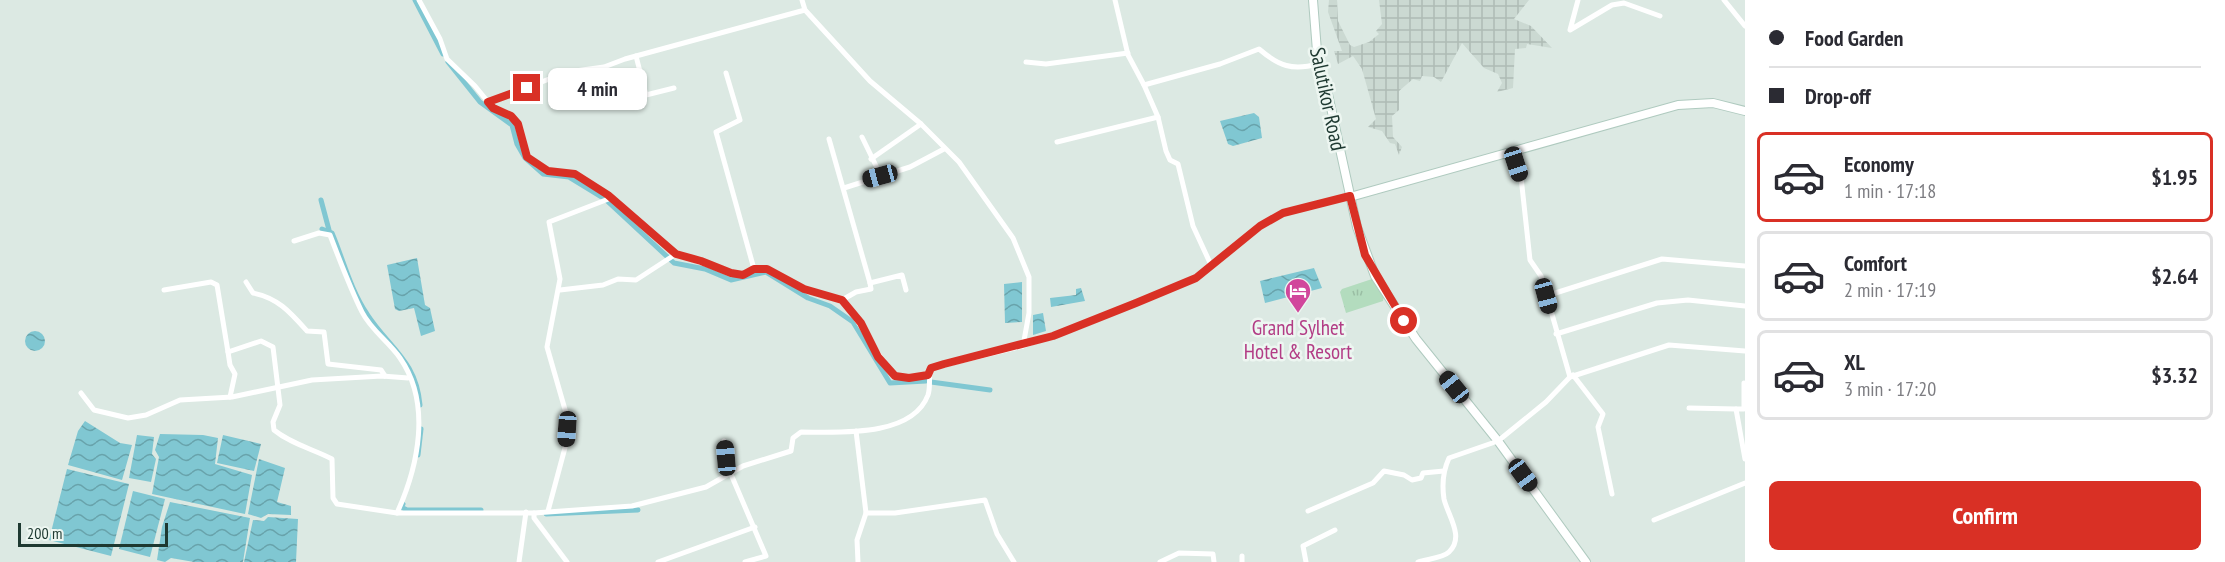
<!DOCTYPE html>
<meta charset="utf-8">
<style>
:root{--surface:#fff;--page:#f7f7f7;--text:#2b2b33;--muted:#7c7c81;--line:#e1e1e2;--accent:#d93025}
body{margin:0;font-family:"PT Sans Narrow",sans-serif;background:var(--page);color:var(--text);height:100vh;display:flex;flex-direction:column;font-size:22px;white-space:nowrap}
*{box-sizing:border-box;margin:0}
p{font-size:20px;color:var(--muted)}
.icon{flex:none;width:33px;height:33px;fill:none;stroke:currentColor;stroke-width:2;stroke-linecap:round;stroke-linejoin:round}
.map{position:relative;flex:1;overflow:hidden}
.panel{display:flex;flex-direction:column;background:var(--surface);width:480px}
.panel>*{flex:none}
.hud{display:grid;align-content:center;height:132px;padding:0 24px;background:var(--surface)}
.scale{position:absolute;left:18px;bottom:15px;width:150px;box-sizing:border-box;padding-left:6px;border:3px solid #1e3931;border-top:0;font-size:16px;line-height:21px;white-space:nowrap;color:#1e3931;-webkit-text-stroke:4px #edf6f1;paint-order:stroke}
.end{position:absolute;width:27px;height:27px;margin:-14px;border:8px solid #d93025;background:#fff;box-shadow:0 0 0 3px #fff}
.from{border-radius:50%}
.bubble{position:absolute;height:42px;border-radius:9px;background:var(--surface);box-shadow:0 2px 4px #0004;font-size:20px;font-weight:600;line-height:42px;text-align:center}
.car{position:absolute;width:18px;height:36px;margin:-18px -9px;border-radius:8px;box-shadow:0 0 4px 2px #0007;background:linear-gradient(#222 24%,#8ab4d8 0 40%,#222 0 76%,#8ab4d8 0 86%,#222 0)}
.hud b{display:flex;align-items:center;gap:21px;height:57px;font-size:22px}
.hud b+b{border-top:2px solid var(--line)}
.hud i{width:15px;height:15px;background:var(--text)}
ul{padding:0;list-style:none}
li{display:flex;align-items:center;gap:18px;height:90px;margin:0 12px 9px;padding:0 12px;border:3px solid var(--line);border-radius:9px}
li div{flex:1}
li b{display:block;font-size:22px}
li em{font-style:normal;font-weight:600}
li.current{border-color:var(--accent)}
li>.icon{width:54px;height:54px;stroke-width:1.5}
.action{display:flex;gap:12px;margin-top:auto;padding:12px 24px}
.action a{flex:1;height:69px;border-radius:9px;background:var(--accent);color:#fff;font-size:24px;font-weight:600;line-height:69px;text-align:center}
main{display:flex;flex:1;min-height:0}
.map>svg:first-child{display:block}
.industrial{fill:url(#industrial-grid)}
.grass{fill:url(#grass-tufts)}
.water{fill:url(#water-waves)}
.lines{fill:none;stroke-linecap:round;stroke-linejoin:round}
.canal{stroke:#80c7d2;stroke-width:5}
.secondary-casing{stroke:#afcabf;stroke-width:10}
.street{stroke:#fff;stroke-width:5}
.secondary{stroke:#fff;stroke-width:8}
.route{stroke:#d93025;stroke-width:8}
.labels{text-anchor:middle;dominant-baseline:central;stroke-width:5;stroke-linejoin:round;paint-order:stroke}
.street-label{font-size:21px;fill:#1e3931;stroke:#edf6f1}
.hotel-label{font-size:21px;fill:#b23c85;stroke:#edf6f1}
</style>
<main>
<div class="map">
<svg width="1745" height="562" viewBox="0 0 1745 562">
<defs>
<pattern id="industrial-grid" width="8" height="8" patternUnits="userSpaceOnUse" patternTransform="scale(1.5)"><rect width="8" height="8" fill="#cbd9d2"/><path d="M0 4h8M4 0v8" fill="none" stroke="#aebbb5"/></pattern>
<pattern id="grass-tufts" width="24" height="20" patternUnits="userSpaceOnUse" patternTransform="scale(1.5)"><rect width="24" height="20" fill="#b3dcbe"/><path d="M3 7l-1-3M5 7V3M7 7l1-3M15 17l-1-3M17 17v-4M19 17l1-3" fill="none" stroke="#9abea4"/></pattern>
<pattern id="water-waves" width="16" height="10" patternUnits="userSpaceOnUse" patternTransform="scale(1.5)"><rect width="16" height="10" fill="#80c7d2"/><path d="M0 5q4-4 8 0t8 0" fill="none" stroke="#68a3ab"/></pattern>
</defs>
<rect width="100%" height="100%" fill="#dce9e3"/>
<!-- industrial -->
<path class="industrial" d="M1329 0H1337L1338 21 1350 45 1354 47 1369 42 1379 34 1376 31 1382 24 1379 0H1529L1514 19 1531 26 1552 48 1527 44 1526 48 1515 49 1513 88 1497 92 1502 83 1498 74 1484 68 1462 43 1441 82 1434 77 1422 76 1420 81 1413 79 1399 91V110L1392 116 1393 137 1402 147 1399 155 1395 144 1390 143 1382 131 1368 127 1376 119 1362 69 1353 56 1338 64 1334 51H1342L1328 12Z"/>
<!-- grass -->
<path class="grass" d="M1372 279 1384 296 1383 301 1346 313 1340 292 1342 289Z"/>
<!-- water -->
<g class="water">
<path d="M1254 113 1259 117 1262 138 1233 146 1228 144 1220 121Z"/>
<path d="M417 258 425 305 430 308 435 331 421 336 414 308 399 311 395 309 387 265Z"/>
<path d="M1314 268 1322 288 1265 303 1260 281Z"/>
<path d="M1022 282V322L1005 323 1004 284Z"/>
<path d="M1081 288 1085 301 1051 307 1050 298 1076 295V289Z"/>
<path d="M1043 313 1046 331 1033 335V315Z"/>
<circle cx="35" cy="341" r="10"/>
<path d="M85 421 120 443 132 445 122 480 68 465 78 431Z"/>
<path d="M160 434 203 435 218 438 215 464 252 475 245 514 152 494 159 457 155 450Z"/>
<path d="M137 435 154 437 152 454 156 459 151 482 129 478Z"/>
<path d="M223 435 261 444 254 471 217 463Z"/>
<path d="M259 459 285 468 277 502 291 506V515L268 514 261 518 248 514Z"/>
<path d="M67 469 129 484 111 556 49 540Z"/>
<path d="M133 491 165 499 150 557 119 549Z"/>
<path d="M170 502 250 518 243 562H194L171 558 165 562 157 560 162 527Z"/>
<path d="M268 517 298 519 296 562H244L253 520 264 521Z"/>
</g>
<g class="lines">
<!-- canal -->
<g class="canal">
<path d="M415 0 443 54"/>
<path d="M448 62 480 102 512 125 517 144 525 158 543 174 569 177 605 199 674 263 705 269 731 280 766 272 808 298 830 306 853 322 890 383 926 381"/>
<path d="M321 200 329 230"/>
<path d="M322 229 332 233C343 259 351 291 367 314 389 348 416 360 420 405"/>
<path d="M931 382 990 390"/>
<path d="M418 455 421 429"/>
<path d="M403 504 401 507 407 510H481"/>
<path d="M546 514 638 510"/>
</g>
<!-- secondary casing -->
<g class="secondary-casing">
<g id="secondary">
<path d="M1313 0 1318 64 1326 85 1357 227 1375 276 1416 339 1498 441 1586 562"/>
<path d="M1350 197 1678 105 1713 103 1745 111"/>
</g>
</g>
<!-- street -->
<g class="street">
<path d="M419 0 440 39 447 59 475 86 493 108 511 116 518 124 527 157 538 166 556 173 575 174 607 195 676 254 731 273 743 275 754 269H767L804 289 842 300 856 292 871 289 870 283 902 275 906 290"/>
<path d="M802 0 805 10 870 81 921 124 959 162 1013 238 1029 277V313L1023 346"/>
<path d="M1115 0 1128 55 1144 85"/>
<path d="M1578 0 1570 30 1612 5 1624 3 1660 16"/>
<path d="M1724 0 1745 26"/>
<path d="M636 56 646 95 674 88"/>
<path d="M1026 62 1046 64 1128 53"/>
<path d="M726 73 740 120 716 132 754 269"/>
<path d="M488 102 568 72 604 67 625 59 805 10"/>
<path d="M862 137 881 176"/>
<path d="M829 139 870 283"/>
<path d="M1057 142 1158 117"/>
<path d="M1512 151 1521 177 1530 260 1541 276 1570 377"/>
<path d="M871 159 921 124"/>
<path d="M844 188 910 167 944 149"/>
<path d="M294 241 319 233 330 235C340 261 350 288 362 312 371 330 389 342 400 358 432 404 418 467 397 513"/>
<path d="M1211 265 1193 226 1178 164 1170 160 1166 151 1158 117 1144 85 1220 64 1259 49C1279 66 1292 71 1318 64"/>
<path d="M246 282 253 293C278 298 290 312 307 331L324 332 328 364 381 370 385 376"/>
<path d="M164 290 211 282 217 285 228 352 261 341 273 347 280 405 273 422 274 430C291 444 313 449 332 459L333 498 337 504 397 513H534L632 506 706 487 743 466 791 451 793 438 801 432C837 432 912 438 928 395 931 386 928 377 931 368L1023 346 1079 327 1196 278 1260 226 1283 213 1350 197"/>
<path d="M560 290 603 285 618 279 636 280 676 254"/>
<path d="M1546 296 1662 259 1745 266"/>
<path d="M842 300C862 324 874 352 895 376L910 378 928 375"/>
<path d="M1556 334 1657 303 1688 300 1745 306"/>
<path d="M228 352 230 365 235 374 230 397"/>
<path d="M1573 375 1603 414 1598 427 1612 494"/>
<path d="M1744 383V409H1736L1745 459"/>
<path d="M81 393 94 410 128 418 146 415 180 400 232 397 312 380 382 376 408 378"/>
<path d="M1689 408 1736 409"/>
<path d="M856 431 866 513"/>
<path d="M724 441 727 474"/>
<path d="M730 472 766 556 745 562"/>
<path d="M548 511 566 444 567 429 566 413 547 347 560 279 549 222 611 198"/>
<path d="M1308 511 1373 483 1384 471 1404 475 1412 480 1421 478 1423 473 1444 471"/>
<path d="M534 513V518L567 562"/>
<path d="M1654 520 1745 483"/>
<path d="M1242 556V562"/>
<path d="M519 562 526 512"/>
<path d="M658 562 755 527"/>
<path d="M858 562 857 540 866 513H895L985 500 997 534 1014 562"/>
<path d="M1160 562 1179 553 1213 554 1214 562"/>
<path d="M1306 562 1303 546 1335 530"/>
<path d="M1418 562C1427 559 1443 558 1449 552 1465 537 1448 516 1444 499 1442 486 1443 471 1449 458L1498 441 1546 402 1570 377 1669 345 1745 351"/>
</g>
<!-- secondary -->
<use href="#secondary" class="secondary"/>
</g>
<g class="lines">
<!-- route -->
<path class="route" d="M527 88 488 102 493 108 511 116 518 124 527 157 548 171 575 174 608 195 676 254 701 261 731 273 743 275 754 269H767L804 289 842 300 861 323 878 357 895 376 909 378 928 375 931 368 944 364 1053 336 1136 303 1196 278 1260 226 1283 213 1350 196 1365 255 1404 321"/>
</g>
<!-- icons -->
<defs>
<g id="hotel-pin" transform="scale(1.35)"><path d="M0 17L-7.5 6A9.5 9.5 0 1 1 7.5 6Z" fill="#d1479c" stroke="#edf6f1"/><path d="M-6-4.5h1.5V1H6V5H4.5V3h-9V5H-6ZM-4 0a1.8 1.8 0 1 1 3.6 0ZM.5 0V-2.5h3Q6-2.5 6 0Z" fill="#fff"/></g>
</defs>
<g fill-rule="evenodd">
<use href="#hotel-pin" x="1298" y="291"/>
</g>
<g class="labels">
<!-- street labels -->
<g class="street-label">
<text transform="translate(1328 99) rotate(78)">Salutikor Road</text>
</g>
<!-- hotel labels -->
<g class="hotel-label">
<text x="1298" y="327">Grand Sylhet<tspan x="1298" dy="24">Hotel &amp; Resort</tspan></text>
</g>
</g>
</svg>
<div class="scale">200 m</div>
<i class="end from" style="left:1404px;top:321px"></i>
<i class="end" style="left:527px;top:88px"></i>
<div class="bubble" style="left:548px;top:68px;width:99px">4 min</div>
<i class="car" style="left:1516px;top:164px;rotate:162deg"></i>
<i class="car" style="left:880px;top:176px;rotate:255deg"></i>
<i class="car" style="left:1546px;top:296px;rotate:165deg"></i>
<i class="car" style="left:1454px;top:387px;rotate:321deg"></i>
<i class="car" style="left:567px;top:429px;rotate:184deg"></i>
<i class="car" style="left:726px;top:458px;rotate:355deg"></i>
<i class="car" style="left:1523px;top:475px;rotate:144deg"></i>
</div>
<section class="panel">
<div class="hud">
<b><i class="from"></i>Food Garden</b>
<b><i></i>Drop-off</b>
</div>
<ul>
<li class="current"><svg class="icon" aria-label="car" viewBox="0 0 24 24"><path d="M5 17H2v-5l4-1 3-4h7l3 4 3 1v5h-3M9 17h6M6 11h13"/><circle cx="7" cy="17" r="2"/><circle cx="17" cy="17" r="2"/></svg><div><b>Economy</b><p>1 min · 17:18</p></div><em>$1.95</em></li>
<li><svg class="icon" aria-label="car" viewBox="0 0 24 24"><path d="M5 17H2v-5l4-1 3-4h7l3 4 3 1v5h-3M9 17h6M6 11h13"/><circle cx="7" cy="17" r="2"/><circle cx="17" cy="17" r="2"/></svg><div><b>Comfort</b><p>2 min · 17:19</p></div><em>$2.64</em></li>
<li><svg class="icon" aria-label="car" viewBox="0 0 24 24"><path d="M5 17H2v-5l4-1 3-4h7l3 4 3 1v5h-3M9 17h6M6 11h13"/><circle cx="7" cy="17" r="2"/><circle cx="17" cy="17" r="2"/></svg><div><b>XL</b><p>3 min · 17:20</p></div><em>$3.32</em></li>
</ul>
<div class="action"><a>Confirm</a></div>
</section>
</main>
